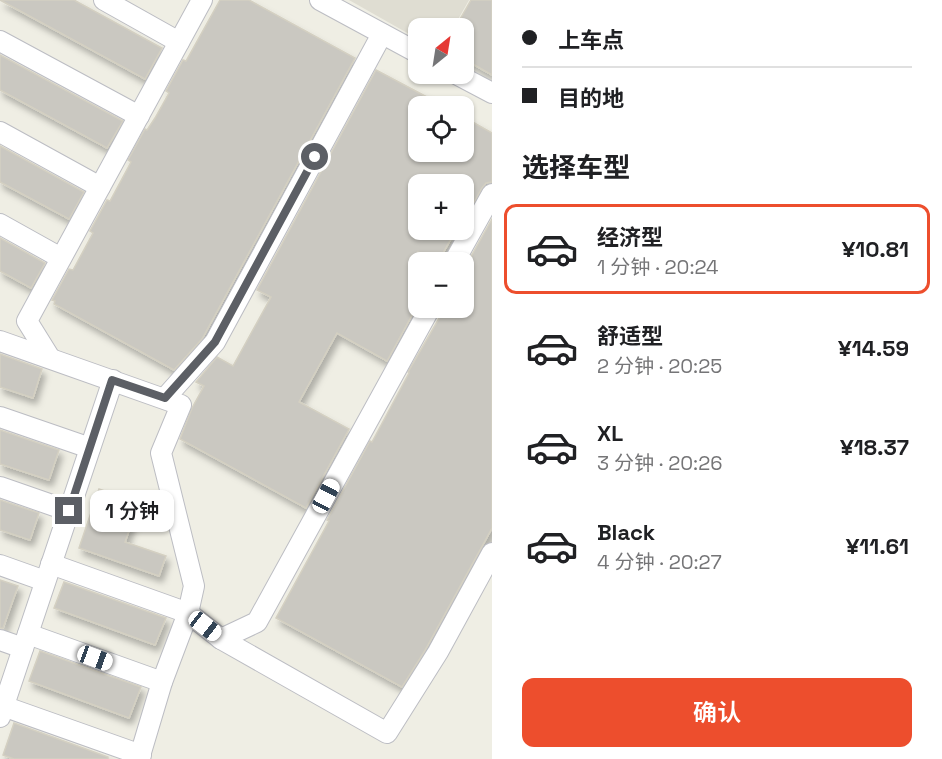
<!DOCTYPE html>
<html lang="zh">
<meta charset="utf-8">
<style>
:root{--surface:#fff;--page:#f6f6f6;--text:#202124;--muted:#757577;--line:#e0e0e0;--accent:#ed4e2d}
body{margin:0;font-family:"Space Grotesk","Noto Sans SC",sans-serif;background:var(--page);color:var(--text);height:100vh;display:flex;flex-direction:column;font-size:22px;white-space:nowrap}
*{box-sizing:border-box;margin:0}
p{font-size:20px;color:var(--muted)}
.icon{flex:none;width:33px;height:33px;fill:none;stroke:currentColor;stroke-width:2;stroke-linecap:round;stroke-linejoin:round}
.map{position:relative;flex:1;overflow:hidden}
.drawer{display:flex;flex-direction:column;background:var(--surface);width:450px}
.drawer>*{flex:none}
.guide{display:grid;align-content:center;height:132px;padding:0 30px;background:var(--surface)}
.needle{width:39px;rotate:30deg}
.controls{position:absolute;left:408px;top:18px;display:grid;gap:12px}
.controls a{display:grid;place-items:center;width:66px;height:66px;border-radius:12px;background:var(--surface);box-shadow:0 2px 4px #0004;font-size:30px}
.end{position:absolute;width:27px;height:27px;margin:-14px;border:8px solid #5c5f65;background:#fff;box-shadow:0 0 0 3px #fff}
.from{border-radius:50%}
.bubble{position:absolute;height:42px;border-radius:12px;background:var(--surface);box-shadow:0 2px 4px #0004;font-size:20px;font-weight:600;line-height:42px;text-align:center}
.car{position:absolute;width:18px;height:36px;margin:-18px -9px;border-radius:8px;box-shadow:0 0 4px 2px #0007;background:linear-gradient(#fff 24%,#345 0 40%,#fff 0 76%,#345 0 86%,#fff 0)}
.guide b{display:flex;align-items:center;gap:21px;height:57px;font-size:22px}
.guide b+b{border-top:2px solid var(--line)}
.guide i{width:15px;height:15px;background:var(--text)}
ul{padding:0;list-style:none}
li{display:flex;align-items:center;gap:18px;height:90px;margin:0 12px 9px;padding:0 18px;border:3px solid transparent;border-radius:12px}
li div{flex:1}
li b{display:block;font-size:22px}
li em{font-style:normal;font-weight:600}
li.selected{border-color:var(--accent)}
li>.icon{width:54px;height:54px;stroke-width:1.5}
h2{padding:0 30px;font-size:27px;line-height:72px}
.cta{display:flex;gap:12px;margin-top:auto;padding:12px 30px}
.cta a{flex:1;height:69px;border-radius:12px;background:var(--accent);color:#fff;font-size:24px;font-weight:600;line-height:69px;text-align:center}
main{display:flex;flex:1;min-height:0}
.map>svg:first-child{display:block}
.education{fill:#dfddd2}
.building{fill:#cac8c1;stroke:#d4d0c2;stroke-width:1.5;filter:url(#shadow)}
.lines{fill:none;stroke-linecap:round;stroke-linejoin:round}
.minor-casing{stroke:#bcbdc3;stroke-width:22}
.minor{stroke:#fff;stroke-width:20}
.route{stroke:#5c5f65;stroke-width:8}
</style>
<main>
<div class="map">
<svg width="492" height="759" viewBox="0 0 492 759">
<defs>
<filter id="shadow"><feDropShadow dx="3.5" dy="6" stdDeviation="3" flood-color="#0004"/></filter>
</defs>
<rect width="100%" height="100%" fill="#efeee4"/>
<!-- education -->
<path class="education" d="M349 0H469L453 28H418V39Z"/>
<!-- building -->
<g class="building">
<path d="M0 0H74L162 48 145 79Z"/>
<path d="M220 0H249L355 58 202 339 174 370 54 304 55 301 52 300 69 269 73 270 93 233 90 231 107 200 110 201 131 162 128 160 145 129 147 130 155 118 169 93 166 91 183 60 186 61Z"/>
<path d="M471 0H492V75L464 59V28H455Z"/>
<path d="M0 55 123 121 107 148 0 90Z"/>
<path d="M376 70 444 106H418V152H464V117L492 133V182L486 183 482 188 464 220V184H418V230H444L453 235 438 262 418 252V304L387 361 337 333 299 402 349 429 306 508 180 439 192 408 204 386 196 382 217 357 233 366 271 297 257 290Z"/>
<path d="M0 146 84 192 69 219 0 182Z"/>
<path d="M492 219V528L424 652 402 687 276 618 329 521 327 520 370 441 372 442 409 373 408 372 445 308H464V269Z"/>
<path d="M0 238 45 263 31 288 0 271Z"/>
<path d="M0 354 42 369 33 398 0 387Z"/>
<path d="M0 430 59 450 49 480 0 464Z"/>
<path d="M99 489 139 503 125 542 166 556 159 576 79 548Z"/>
<path d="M0 500 39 513 30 540 0 530Z"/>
<path d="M0 580 18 586 3 628H0Z"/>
<path d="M64 582 166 618 155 645 54 608Z"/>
<path d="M40 651 141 687 129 718 29 681Z"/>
<path d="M14 723 108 757V759H14L3 755Z"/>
</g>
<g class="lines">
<!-- minor casing -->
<g class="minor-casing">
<g id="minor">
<path d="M104 0 179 42"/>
<path d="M320 0 418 53"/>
<path d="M0 41 139 116"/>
<path d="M456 74 492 93"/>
<path d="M0 132 100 187"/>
<path d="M0 224 61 258"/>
<path d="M454 262 492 194"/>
<path d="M0 341 181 405 161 453 194 586 188 613 162 682 139 759"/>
<path d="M50 358 27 321 202 0"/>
<path d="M165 398 215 342 382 34"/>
<path d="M0 417 90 448"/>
<path d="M0 487 69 511"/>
<path d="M51 564 188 613 221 639 387 733 438 652 492 553"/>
<path d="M0 565 45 581"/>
<path d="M28 634 162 682"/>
<path d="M221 639 257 622 430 308"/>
<path d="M0 640 23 648"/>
<path d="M0 705 141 755"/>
<path d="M0 717 113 380"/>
</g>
</g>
<!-- minor -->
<use href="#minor" class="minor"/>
</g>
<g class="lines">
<!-- route -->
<path class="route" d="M69 511 112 380 165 398 215 342 315 157"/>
</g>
</svg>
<div class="controls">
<a><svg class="needle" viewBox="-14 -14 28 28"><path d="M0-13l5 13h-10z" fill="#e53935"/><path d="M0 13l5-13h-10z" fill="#757577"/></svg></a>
<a><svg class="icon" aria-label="locate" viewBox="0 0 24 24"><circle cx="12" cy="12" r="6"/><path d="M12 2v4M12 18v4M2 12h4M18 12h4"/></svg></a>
<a>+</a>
<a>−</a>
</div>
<i class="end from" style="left:315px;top:157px"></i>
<i class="end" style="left:69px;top:511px"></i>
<div class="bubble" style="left:90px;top:490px;width:84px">1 分钟</div>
<i class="car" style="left:326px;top:496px;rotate:28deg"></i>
<i class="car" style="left:205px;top:626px;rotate:128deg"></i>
<i class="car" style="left:95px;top:658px;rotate:110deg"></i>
</div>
<section class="drawer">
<div class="guide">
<b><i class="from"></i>上车点</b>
<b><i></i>目的地</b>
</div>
<h2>选择车型</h2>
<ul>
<li class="selected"><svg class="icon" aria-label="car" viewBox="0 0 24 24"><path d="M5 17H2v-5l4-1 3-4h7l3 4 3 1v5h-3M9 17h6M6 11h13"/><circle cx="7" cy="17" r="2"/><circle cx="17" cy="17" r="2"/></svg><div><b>经济型</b><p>1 分钟 · 20:24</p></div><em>¥10.81</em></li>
<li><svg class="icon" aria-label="car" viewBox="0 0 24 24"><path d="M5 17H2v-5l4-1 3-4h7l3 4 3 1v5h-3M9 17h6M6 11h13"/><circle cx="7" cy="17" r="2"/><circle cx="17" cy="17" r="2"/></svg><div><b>舒适型</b><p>2 分钟 · 20:25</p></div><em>¥14.59</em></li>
<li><svg class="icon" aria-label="car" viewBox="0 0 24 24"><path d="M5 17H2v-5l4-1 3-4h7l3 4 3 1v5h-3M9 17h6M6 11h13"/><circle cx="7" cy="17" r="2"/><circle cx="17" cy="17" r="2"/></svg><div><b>XL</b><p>3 分钟 · 20:26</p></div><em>¥18.37</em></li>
<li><svg class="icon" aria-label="car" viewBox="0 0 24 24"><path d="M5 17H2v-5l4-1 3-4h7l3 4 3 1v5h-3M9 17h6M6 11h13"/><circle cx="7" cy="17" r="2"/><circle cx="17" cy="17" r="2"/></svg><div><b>Black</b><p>4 分钟 · 20:27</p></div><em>¥11.61</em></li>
</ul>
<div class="cta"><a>确认</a></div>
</section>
</main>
